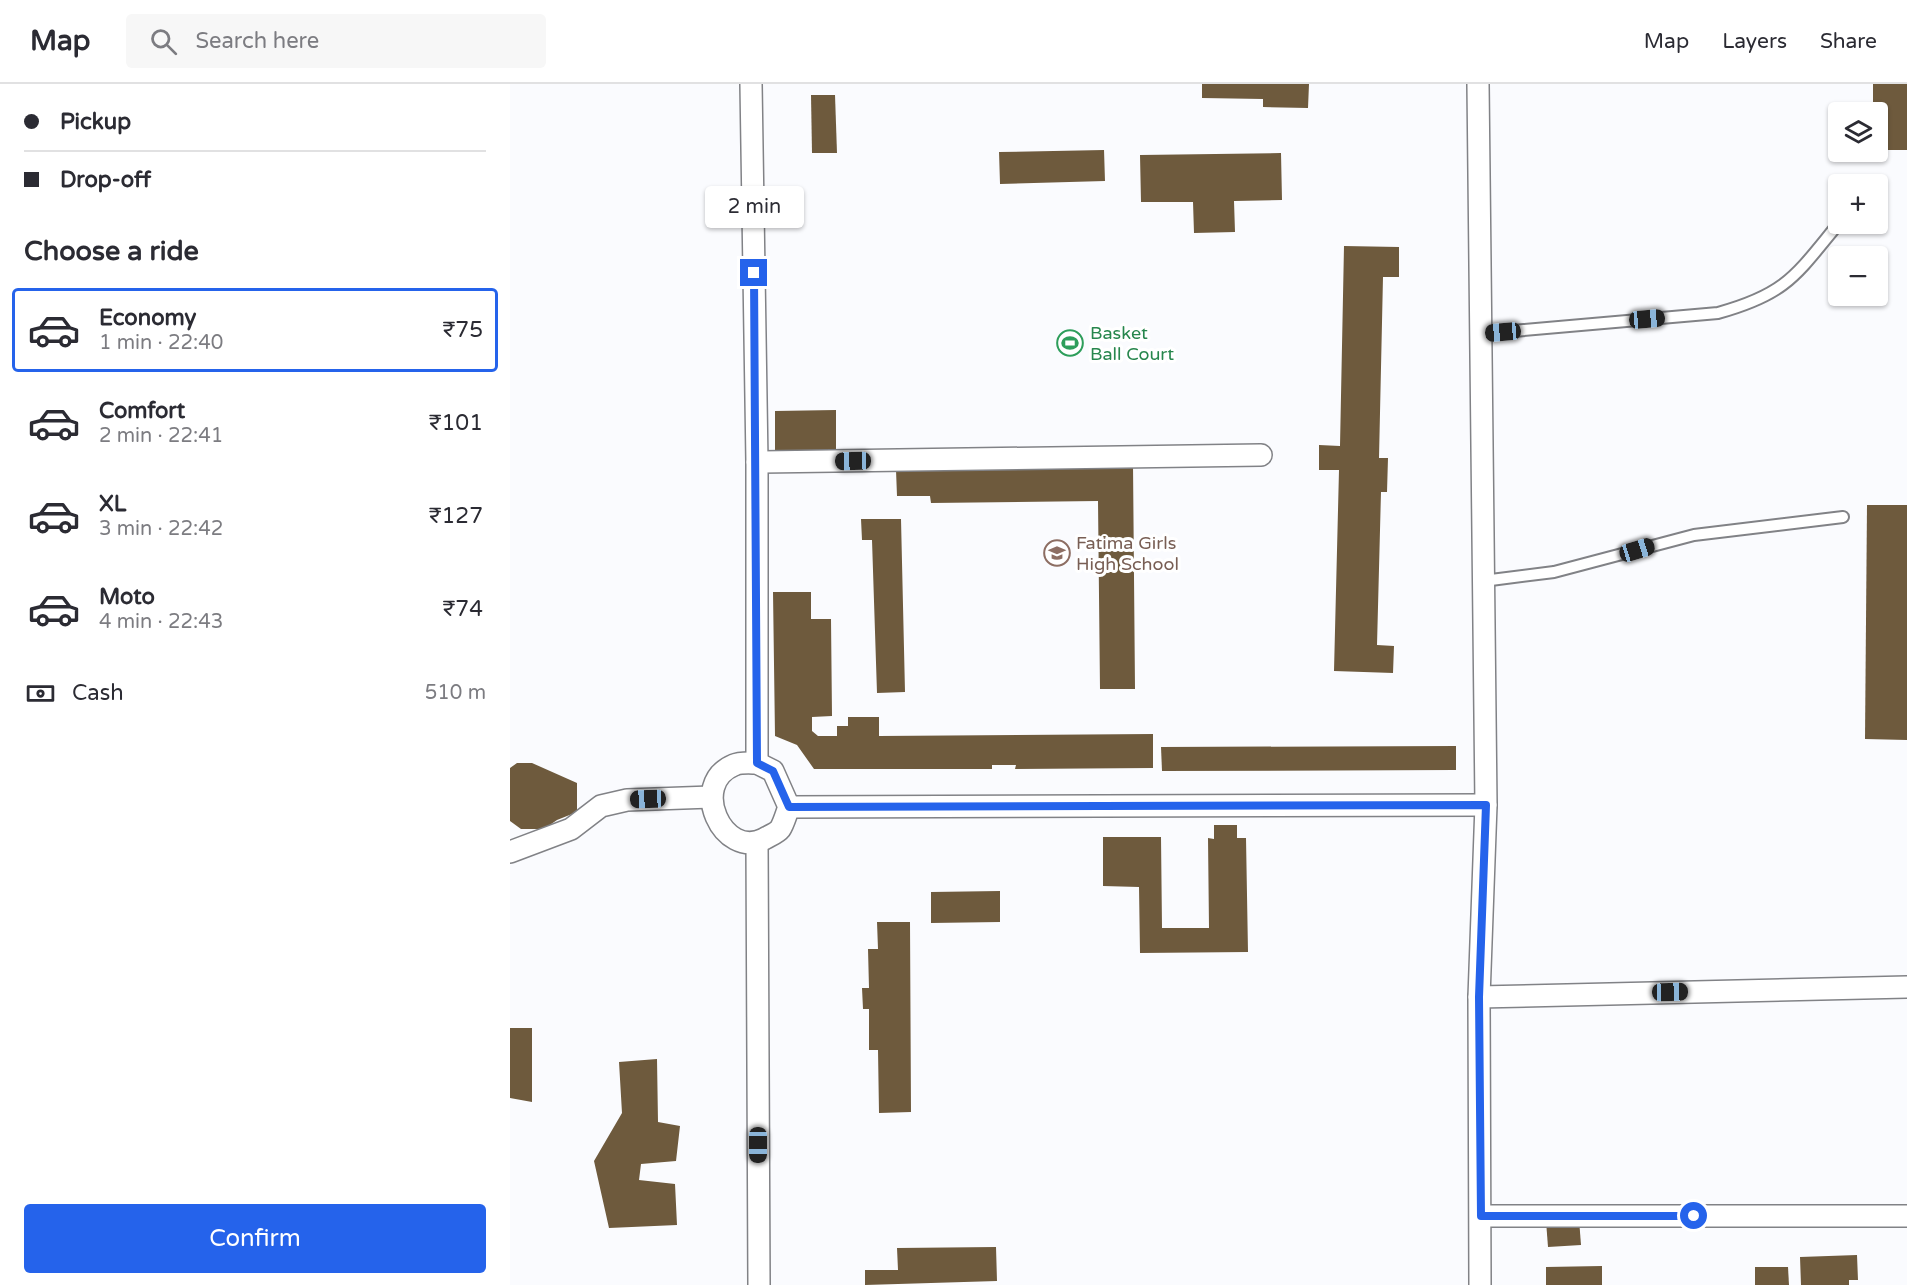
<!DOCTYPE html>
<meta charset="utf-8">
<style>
:root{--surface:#fff;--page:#f7f7f7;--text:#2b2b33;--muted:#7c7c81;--line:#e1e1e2;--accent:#2563eb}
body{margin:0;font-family:"Varela Round",sans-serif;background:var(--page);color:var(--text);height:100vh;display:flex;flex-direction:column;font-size:22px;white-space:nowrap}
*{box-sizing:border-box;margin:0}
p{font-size:20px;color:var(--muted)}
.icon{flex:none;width:33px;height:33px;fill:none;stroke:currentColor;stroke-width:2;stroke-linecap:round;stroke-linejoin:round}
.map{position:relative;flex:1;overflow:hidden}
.panel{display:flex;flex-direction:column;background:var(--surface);width:510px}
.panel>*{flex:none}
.banner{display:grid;align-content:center;height:132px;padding:0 24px;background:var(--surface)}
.tools{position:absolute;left:1318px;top:18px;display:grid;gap:12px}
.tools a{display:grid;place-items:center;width:60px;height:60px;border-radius:6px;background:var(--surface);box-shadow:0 2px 4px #0004;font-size:30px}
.end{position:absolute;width:27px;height:27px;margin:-14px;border:8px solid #2563eb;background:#fff;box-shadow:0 0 0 3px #fff}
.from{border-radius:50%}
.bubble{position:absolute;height:42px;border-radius:6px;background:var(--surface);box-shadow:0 2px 4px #0004;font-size:20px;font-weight:600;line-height:42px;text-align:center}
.car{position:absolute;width:18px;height:36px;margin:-18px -9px;border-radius:8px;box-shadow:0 0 4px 2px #0007;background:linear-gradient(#222 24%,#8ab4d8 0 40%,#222 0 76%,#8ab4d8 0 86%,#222 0)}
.banner b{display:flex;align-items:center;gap:21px;height:57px;font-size:22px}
.banner b+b{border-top:2px solid var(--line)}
.banner i{width:15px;height:15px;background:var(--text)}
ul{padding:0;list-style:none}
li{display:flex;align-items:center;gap:18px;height:84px;margin:0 12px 9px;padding:0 12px;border:3px solid transparent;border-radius:6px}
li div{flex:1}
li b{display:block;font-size:22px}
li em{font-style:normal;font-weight:600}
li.on{border-color:var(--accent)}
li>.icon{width:54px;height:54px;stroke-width:1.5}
h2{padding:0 24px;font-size:27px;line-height:72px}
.pay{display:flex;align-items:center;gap:15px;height:66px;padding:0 24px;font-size:22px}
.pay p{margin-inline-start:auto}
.primary-button{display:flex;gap:12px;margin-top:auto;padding:12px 24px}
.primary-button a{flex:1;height:69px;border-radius:6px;background:var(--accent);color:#fff;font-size:24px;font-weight:600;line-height:69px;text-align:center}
header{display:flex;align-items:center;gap:36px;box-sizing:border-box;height:84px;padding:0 30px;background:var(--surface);border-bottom:2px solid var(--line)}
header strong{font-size:28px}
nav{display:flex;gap:33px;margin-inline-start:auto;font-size:21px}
.search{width:420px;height:54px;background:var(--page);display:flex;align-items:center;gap:15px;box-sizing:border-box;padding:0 21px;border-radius:6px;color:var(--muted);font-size:22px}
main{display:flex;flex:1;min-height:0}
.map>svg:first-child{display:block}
.building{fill:#6e5a3d}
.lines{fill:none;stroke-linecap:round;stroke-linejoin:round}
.lane-casing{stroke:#818286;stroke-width:14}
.street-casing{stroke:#818286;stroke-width:24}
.lane{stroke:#fff;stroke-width:10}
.street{stroke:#fff;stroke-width:21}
.route{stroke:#2563eb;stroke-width:8}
.labels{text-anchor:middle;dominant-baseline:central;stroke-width:6;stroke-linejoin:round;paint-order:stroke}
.leisure-label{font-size:18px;fill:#27864d;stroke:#fff;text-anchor:start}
.education-label{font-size:18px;fill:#785e54;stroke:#fff;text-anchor:start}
</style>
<header>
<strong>Map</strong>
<div class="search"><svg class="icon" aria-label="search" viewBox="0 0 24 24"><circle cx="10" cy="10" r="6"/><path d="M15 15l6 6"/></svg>Search here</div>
<nav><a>Map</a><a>Layers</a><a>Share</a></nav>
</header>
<main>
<section class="panel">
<div class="banner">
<b><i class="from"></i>Pickup</b>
<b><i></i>Drop-off</b>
</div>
<h2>Choose a ride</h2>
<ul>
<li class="on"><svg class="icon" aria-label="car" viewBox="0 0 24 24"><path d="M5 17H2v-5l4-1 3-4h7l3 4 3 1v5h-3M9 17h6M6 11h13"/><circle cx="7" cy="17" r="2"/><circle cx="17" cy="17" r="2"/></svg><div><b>Economy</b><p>1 min · 22:40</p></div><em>₹75</em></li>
<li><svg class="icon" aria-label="car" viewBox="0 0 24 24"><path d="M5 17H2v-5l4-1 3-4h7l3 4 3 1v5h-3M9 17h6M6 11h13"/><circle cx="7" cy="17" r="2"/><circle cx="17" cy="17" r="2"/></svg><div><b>Comfort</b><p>2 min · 22:41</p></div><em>₹101</em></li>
<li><svg class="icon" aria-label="car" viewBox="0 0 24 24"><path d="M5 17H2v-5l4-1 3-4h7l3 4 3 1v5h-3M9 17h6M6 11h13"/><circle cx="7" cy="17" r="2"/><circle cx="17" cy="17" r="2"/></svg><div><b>XL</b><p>3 min · 22:42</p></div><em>₹127</em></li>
<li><svg class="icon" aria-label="car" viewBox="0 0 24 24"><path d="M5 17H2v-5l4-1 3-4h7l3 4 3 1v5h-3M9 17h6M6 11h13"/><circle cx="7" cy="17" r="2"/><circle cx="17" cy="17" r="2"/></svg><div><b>Moto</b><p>4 min · 22:43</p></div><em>₹74</em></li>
</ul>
<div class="pay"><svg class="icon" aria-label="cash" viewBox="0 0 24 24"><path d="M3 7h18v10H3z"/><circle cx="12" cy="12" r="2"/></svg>Cash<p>510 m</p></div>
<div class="primary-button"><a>Confirm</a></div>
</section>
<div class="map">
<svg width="1397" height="1201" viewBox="0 0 1397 1201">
<rect width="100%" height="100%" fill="#fafbfe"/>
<!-- building -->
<g class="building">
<path d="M692 0H799L798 24 753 23V15L692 14Z"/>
<path d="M1363 0H1397V66H1368V28H1363Z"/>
<path d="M301 11H325L327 69H302Z"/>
<path d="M594 66 595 97 490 100 489 68Z"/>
<path d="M771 69 772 116 724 117 725 148 684 149 683 118H631L630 71Z"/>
<path d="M834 162 889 163V193H873L869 374H878L877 408H871L867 561 884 562 883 589 824 587 829 386H809V361L830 362Z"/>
<path d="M326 326V366H265V327Z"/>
<path d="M588 380H623L625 605H590L588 417 421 419 420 412H387L386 386 588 384Z"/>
<path d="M1357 421H1397V656L1355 655Z"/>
<path d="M351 435H391L395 608 367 609 362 456H352Z"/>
<path d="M263 508H301V535H321L322 632 302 633V647L308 652H327V642H338V633H369V652L643 650V684L505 685 506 681H482V685H304L287 661 265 652Z"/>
<path d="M946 662V686L652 687 651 663Z"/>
<path d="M7 679H22L67 699V728L47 736 34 745H11L0 737V684Z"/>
<path d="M704 741H727V754H736L738 868 630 869 629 803 593 802V753H651L652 844H699L698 754 704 755Z"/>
<path d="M490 807V838L421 839V808Z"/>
<path d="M367 838H400L401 1028 369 1029 368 966H359V925H353L352 904H359L358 865H368Z"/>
<path d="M0 944H22V1018L0 1014Z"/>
<path d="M147 975 148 1038 170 1042 166 1077 131 1080 129 1096 165 1100 167 1141 99 1144 84 1077 112 1029 109 978Z"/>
<path d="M1069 1135 1071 1161 1038 1163 1036 1137Z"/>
<path d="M486 1163 487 1197 355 1201V1186H388L387 1164Z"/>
<path d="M1347 1171 1348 1196H1339V1201H1291L1290 1173Z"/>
<path d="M1092 1182V1201H1036V1183Z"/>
<path d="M1245 1183H1278L1279 1201H1245Z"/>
</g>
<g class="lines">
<!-- lane casing -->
<g class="lane-casing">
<g id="lane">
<path d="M969 250 1208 229C1277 210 1286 191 1329 139"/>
<path d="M973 497 1044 488 1184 451 1333 433"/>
</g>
</g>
<!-- street casing -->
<g class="street-casing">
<g id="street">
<path d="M241 0 247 378V679"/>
<path d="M968 0 976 721 969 913 970 1201"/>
<path d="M247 378 751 371"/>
<path d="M247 679 263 687 279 723C276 730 274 739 270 745 267 749 259 752 254 755 213 776 178 700 224 681 230 678 240 679 247 679Z"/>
<path d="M279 723 976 721"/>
<path d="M247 758 249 1201"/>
<path d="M0 768 61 745 91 722 117 716 201 713"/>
<path d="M969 913 1397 903"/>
<path d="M971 1132H1397"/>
</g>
</g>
<!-- lane -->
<use href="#lane" class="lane"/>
<!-- street -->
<use href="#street" class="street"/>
</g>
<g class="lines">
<!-- route -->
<path class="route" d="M244 189 247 679 263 687 279 723 976 721 969 913 971 1132H1184"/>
</g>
<!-- icons -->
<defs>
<g id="stadium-ring" transform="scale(1.35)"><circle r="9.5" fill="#fff" stroke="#2e9e5b" stroke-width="1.5"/><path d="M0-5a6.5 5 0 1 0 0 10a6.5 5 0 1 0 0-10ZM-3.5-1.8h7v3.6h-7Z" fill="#2e9e5b"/></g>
<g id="school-ring" transform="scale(1.35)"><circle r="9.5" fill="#fff" stroke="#8d6e63" stroke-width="1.5"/><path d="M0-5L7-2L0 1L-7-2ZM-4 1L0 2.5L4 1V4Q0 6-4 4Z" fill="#8d6e63"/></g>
</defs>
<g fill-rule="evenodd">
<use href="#stadium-ring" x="560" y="259"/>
<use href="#school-ring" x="547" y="469"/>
</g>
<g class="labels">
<!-- leisure labels -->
<g class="leisure-label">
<text x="580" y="249">Basket<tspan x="580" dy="21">Ball Court</tspan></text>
</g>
<!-- education labels -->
<g class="education-label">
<text x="566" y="459">Fatima Girls<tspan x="566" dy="21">High School</tspan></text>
</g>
</g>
</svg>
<div class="tools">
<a><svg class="icon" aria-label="layers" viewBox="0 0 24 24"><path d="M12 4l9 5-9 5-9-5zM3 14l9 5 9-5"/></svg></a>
<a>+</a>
<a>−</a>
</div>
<i class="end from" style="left:1184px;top:1132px"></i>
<i class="end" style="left:244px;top:189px"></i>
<div class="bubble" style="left:195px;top:102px;width:99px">2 min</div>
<i class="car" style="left:1137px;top:235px;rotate:85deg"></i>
<i class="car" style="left:993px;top:248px;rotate:265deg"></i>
<i class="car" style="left:343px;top:377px;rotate:269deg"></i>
<i class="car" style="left:1127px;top:466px;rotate:73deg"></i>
<i class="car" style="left:138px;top:715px;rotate:268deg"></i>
<i class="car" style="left:1160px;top:908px;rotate:89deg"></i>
<i class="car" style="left:248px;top:1061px;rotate:180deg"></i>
</div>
</main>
